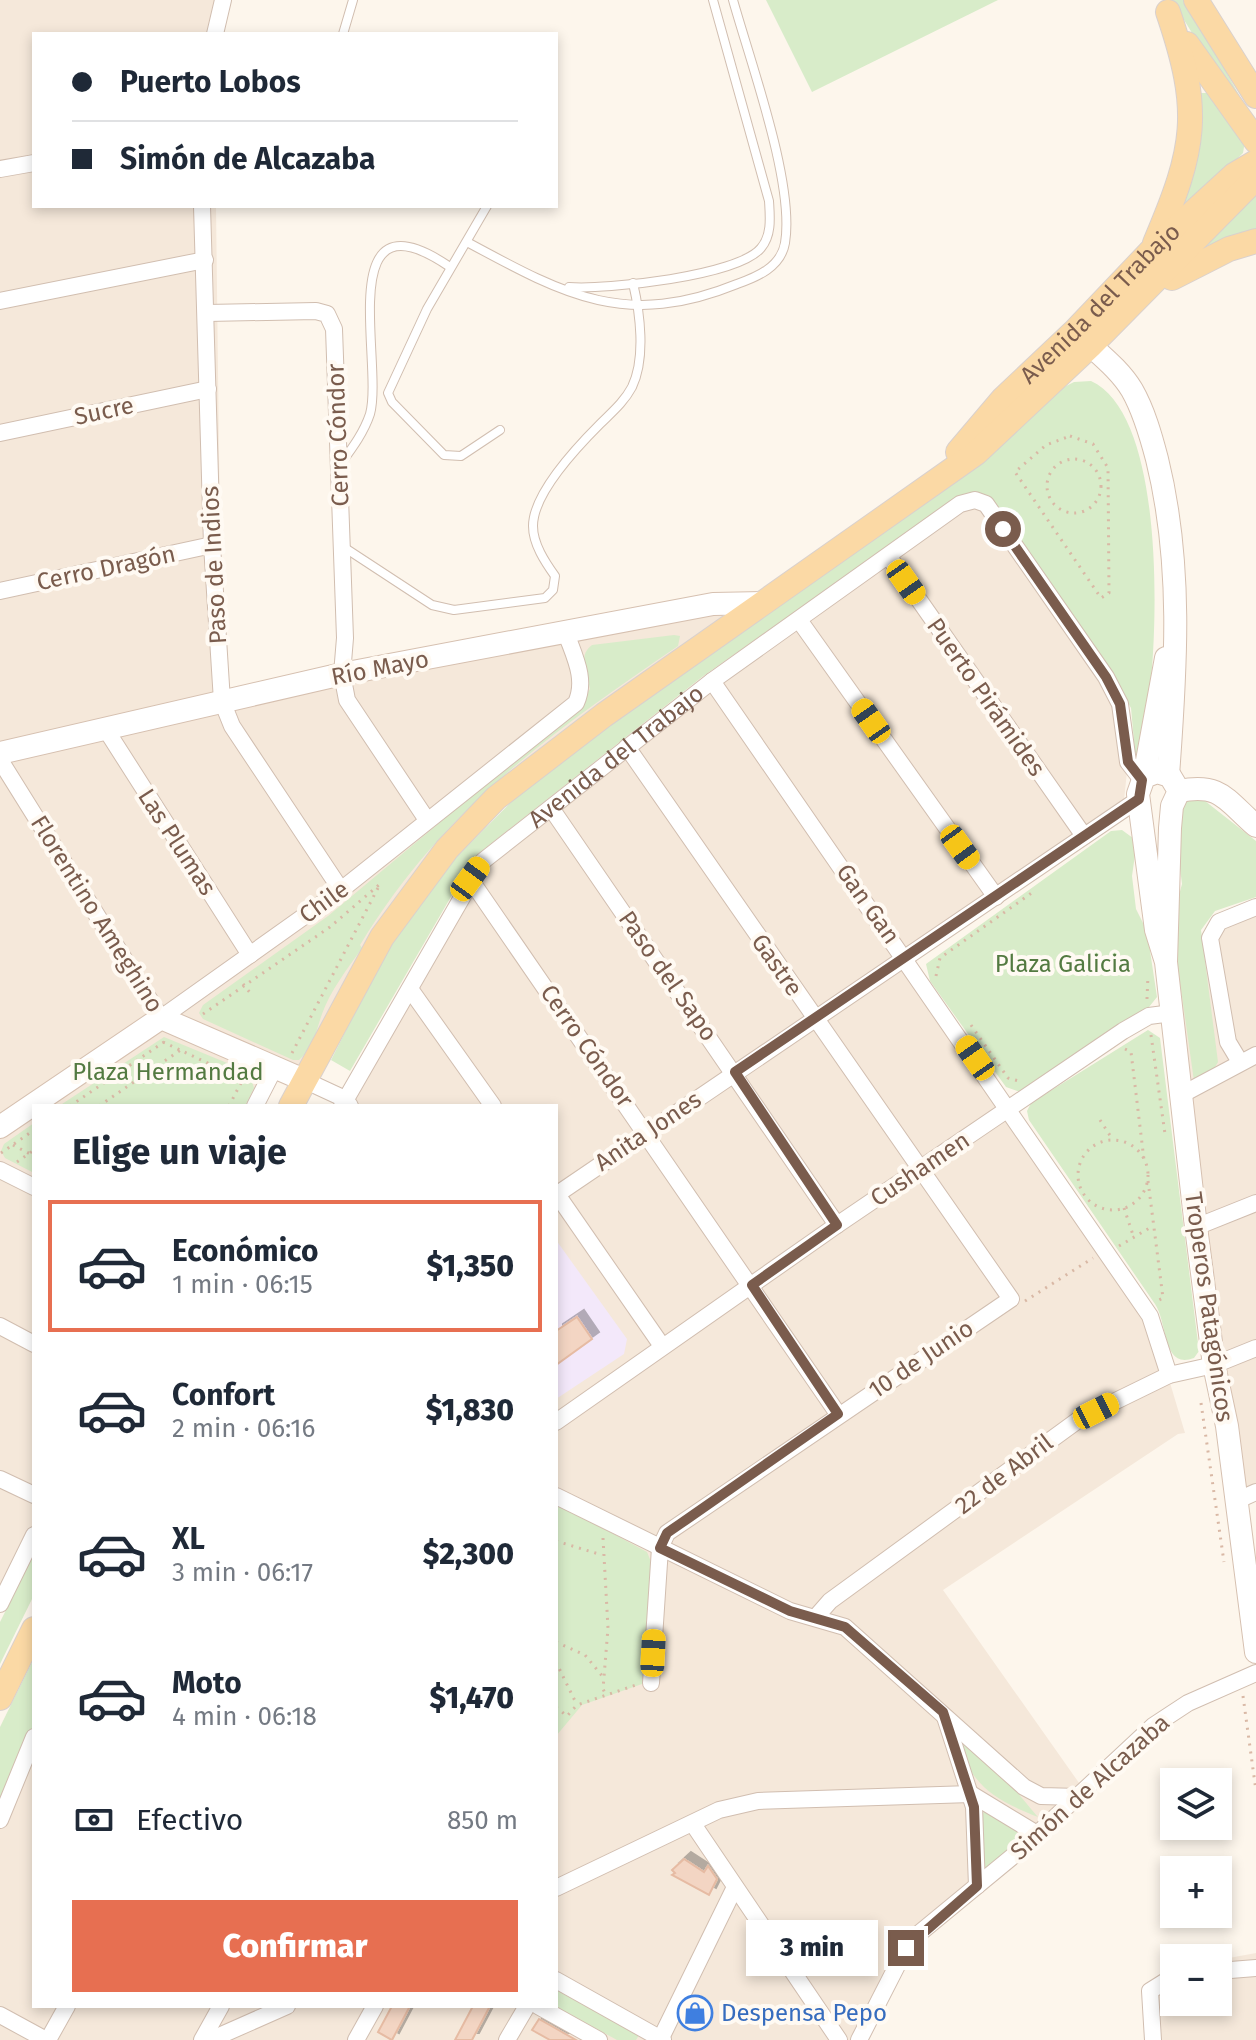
<!DOCTYPE html>
<html lang="es">
<meta charset="utf-8">
<style>
:root{--surface:#fff;--page:#f2f2f3;--text:#1f2937;--muted:#747a83;--line:#e0e1e3;--accent:#e76f51}
body{margin:0;font-family:"Fira Sans",sans-serif;background:var(--page);color:var(--text);height:100vh;display:flex;flex-direction:column;font-size:30px;white-space:nowrap}
*{box-sizing:border-box;margin:0}
p{font-size:26px;color:var(--muted)}
.icon{flex:none;width:44px;height:44px;fill:none;stroke:currentColor;stroke-width:2;stroke-linecap:round;stroke-linejoin:round}
.map{position:relative;flex:1;overflow:hidden}
.panel{position:absolute;left:32px;top:1104px;width:526px;height:904px;display:flex;flex-direction:column;background:var(--surface);border-radius:0px;box-shadow:0 4px 12px #0003}
.panel>*{flex:none}
.hud{position:absolute;left:32px;top:32px;width:526px;height:176px;border-radius:0px;box-shadow:0 4px 12px #0003;display:grid;align-content:center;height:176px;padding:0 40px;background:var(--surface)}
.tools{position:absolute;left:1160px;top:1768px;display:grid;gap:16px}
.tools a{display:grid;place-items:center;width:72px;height:72px;border-radius:0px;background:var(--surface);box-shadow:0 4px 12px #0003;font-size:40px}
.end{position:absolute;width:36px;height:36px;margin:-18px;border:10px solid #7a5c4d;background:#fff;box-shadow:0 0 0 4px #fff}
.from{border-radius:50%}
.bubble{position:absolute;height:56px;border-radius:0px;background:var(--surface);box-shadow:0 4px 12px #0003;font-size:26px;font-weight:800;line-height:56px;text-align:center}
.car{position:absolute;width:24px;height:48px;margin:-24px -12px;border-radius:10px;box-shadow:0 0 6px 2px #0007;background:linear-gradient(#f5c518 24%,#345 0 40%,#f5c518 0 76%,#345 0 86%,#f5c518 0)}
.hud b{display:flex;align-items:center;gap:28px;height:76px;font-size:30px}
.hud b+b{border-top:2px solid var(--line)}
.hud i{width:20px;height:20px;background:var(--text)}
ul{padding:0;list-style:none}
li{display:flex;align-items:center;gap:24px;height:132px;margin:0 16px 12px;padding:0 24px;border:4px solid transparent;border-radius:0px}
li div{flex:1}
li b{display:block;font-size:30px}
li em{font-style:normal;font-weight:800}
li.current{border-color:var(--accent)}
li>.icon{width:72px;height:72px;stroke-width:1.5}
h2{padding:0 40px;font-size:36px;line-height:96px}
.pay{display:flex;align-items:center;gap:20px;height:88px;padding:0 40px;font-size:30px}
.pay p{margin-inline-start:auto}
.cta{display:flex;gap:16px;margin-top:auto;padding:16px 40px}
.cta a{flex:1;height:92px;border-radius:0px;background:var(--accent);color:#fff;font-size:32px;font-weight:800;line-height:92px;text-align:center}
.map>svg:first-child{display:block}
.residential{fill:#f5e8da}
.education{fill:#f3e8fa}
.green{fill:#d8ecc9}
.building{fill:#f3d5c3;stroke:#e6bba3;stroke-width:2;filter:url(#shadow)}
.lines{fill:none;stroke-linecap:round;stroke-linejoin:round}
.lane-casing{stroke:#d1beb0;stroke-width:10}
.street-casing{stroke:#d1beb0;stroke-width:18}
.secondary-casing{stroke:#d6c0b0;stroke-width:24}
.primary-casing{stroke:#dad1cd;stroke-width:26}
.path{stroke:#d9b8a5;stroke-width:3;stroke-dasharray:2 6;stroke-linecap:butt}
.lane{stroke:#fff;stroke-width:8}
.street{stroke:#fff;stroke-width:16}
.secondary{stroke:#fff;stroke-width:22}
.primary{stroke:#fbd9a5;stroke-width:24}
.route{stroke:#7a5c4d;stroke-width:10}
.labels{text-anchor:middle;dominant-baseline:central;stroke-width:8;stroke-linejoin:round;paint-order:stroke}
.street-label{font-size:24px;fill:#7a5c4d;stroke:#fffaf3}
.park-label{font-size:24px;fill:#537a41;stroke:#fffaf3}
.shop-label{font-size:24px;fill:#366cbe;stroke:#fffaf3;text-anchor:start}
</style>
<div class="map">
<svg width="1256" height="2040" viewBox="0 0 1256 2040">
<defs>
<filter id="shadow"><feDropShadow dx="7" dy="-7" stdDeviation="0" flood-color="#0004"/></filter>
</defs>
<rect width="100%" height="100%" fill="#fdf6ec"/>
<!-- residential -->
<g class="residential">
<path d="M0 0H215L216 34H34V206H216L222 700 763 603 524 775 304 1080 275 1068 255 1106H34V1535L0 1604Z"/>
<path d="M975 500 1105 677 1128 762 1123 810 907 959 1150 1316 1185 1433 1178 1434 943 1590 1084 1790 916 1936 859 2040H0V1820L34 1737V2006H556V1106H342L470 879 627 747Z"/>
<path d="M1256 907V1492L1236 1501 1166 962 1219 922Z"/>
<path d="M1256 1953V2040H1153L1148 2005 1166 1970 1174 1968V2002H1218V1960Z"/>
</g>
<!-- education -->
<path class="education" d="M556 1240 627 1339 624 1354 556 1399Z"/>
<!-- green -->
<g class="green">
<path d="M766 0H998L812 92Z"/>
<path d="M1172 0H1186L1248 111 1229 94Z"/>
<path d="M1201 93H1208L1245 141 1243 153 1177 218Z"/>
<path d="M1256 194V235L1205 251 1203 248Z"/>
<path d="M1091 381C1167 416 1158 637 1148 708 1146 723 1146 743 1139 756L1135 752 1131 708 1115 680 994 504 959 497 702 677 474 857 350 1071 331 1060 387 950 435 879 522 791 1054 392 1074 382Z"/>
<path d="M674 635 680 636 678 646C549 734 443 809 360 945L362 948C348 968 330 991 322 1014 316 1031 314 1047 299 1060H293L203 1019 199 1013 203 1005 328 916 578 707 590 689C587 673 577 656 592 645Z"/>
<path d="M1188 799 1205 801 1256 841V897L1215 911 1201 930 1218 1062 1212 1072 1194 1081 1173 933V917L1182 884 1176 837 1180 804Z"/>
<path d="M1122 830 1137 841 1132 876 1136 909 1147 931 1157 997 1145 1012 1116 1026 1020 1092 1006 1087 930 981 926 964 1111 831Z"/>
<path d="M1148 1030 1160 1038 1199 1351 1194 1358C1162 1370 1168 1323 1155 1304 1113 1243 1071 1181 1029 1120L1027 1111 1031 1103Z"/>
<path d="M164 1037 249 1072 254 1088 245 1106H59Z"/>
<path d="M34 1123V1173L5 1158 1 1151 4 1144Z"/>
<path d="M556 1503 647 1552 651 1562 642 1684 582 1705 556 1736Z"/>
<path d="M34 1554V1595L0 1664V1622Z"/>
<path d="M34 1658V1723L0 1803V1727Z"/>
<path d="M954 1738C980 1743 1020 1797 1038 1817 990 1798 974 1786 954 1738Z"/>
<path d="M988 1811 1016 1827 1020 1845 984 1870 978 1814Z"/>
<path d="M556 1990 639 2035 636 2040H617L555 2006Z"/>
</g>
<!-- building -->
<g class="building">
<path d="M577 1317 592 1339 556 1365V1331Z"/>
<path d="M684 1859 704 1872 708 1866 717 1879 709 1895 672 1875 675 1873 672 1870Z"/>
<path d="M392 2006H410L392 2040 378 2032Z"/>
<path d="M473 2006H490L472 2040H455Z"/>
<path d="M539 2019 576 2040H550L532 2030Z"/>
</g>
<g class="lines">
<!-- lane casing -->
<g class="lane-casing">
<g id="lane">
<path d="M343 34 353 0"/>
<path d="M487 206 427 309 388 393 392 402 444 455 461 456 500 430"/>
<path d="M467 242C565 295 626 329 737 284 757 277 781 267 785 243 795 184 750 61 733 0"/>
<path d="M569 287C606 290 738 276 761 248 772 235 770 217 769 201L713 0"/>
<path d="M342 462C353 447 364 432 370 414 384 363 331 186 450 267"/>
<path d="M342 546 432 605 454 610 545 598 553 590 555 576C545 562 533 544 533 526 533 493 578 446 600 424 612 412 624 402 632 387 646 358 640 313 633 283"/>
</g>
</g>
<!-- street casing -->
<g class="street-casing">
<g id="street">
<path d="M215 34 223 0"/>
<path d="M0 169 34 163"/>
<path d="M202 206 212 545 222 701 232 726 341 890"/>
<path d="M0 301 205 260"/>
<path d="M207 313 316 311 327 314 334 329 345 638 342 674 347 700 427 820"/>
<path d="M0 433 208 389"/>
<path d="M889 557 1084 836"/>
<path d="M0 591 212 545"/>
<path d="M799 620 996 897"/>
<path d="M712 681 1150 1316 1169 1375"/>
<path d="M105 728 250 955"/>
<path d="M627 747 1011 1299 667 1533 660 1548 651 1683"/>
<path d="M0 760 161 1018 341 890 576 703C587 679 574 656 566 633"/>
<path d="M551 808 837 1225"/>
<path d="M470 879 838 1414"/>
<path d="M410 989 493 1106"/>
<path d="M1240 1062 1228 1042 1210 938 1219 922 1256 907"/>
<path d="M304 1080 345 1099 350 1106"/>
<path d="M1181 1095 1256 1055"/>
<path d="M255 1106 275 1067"/>
<path id="s1" d="M342 1106 483 861 712 681 960 504 975 500 986 504 1106 677 1120 704 1128 762 1142 780"/>
<path d="M0 1170 34 1187"/>
<path d="M556 1193 662 1346"/>
<path d="M556 1195 1139 799"/>
<path d="M1196 1227 1256 1203"/>
<path d="M0 1326 34 1344"/>
<path d="M556 1422 837 1225 1123 1031 1149 1016 1172 1013"/>
<path d="M0 1479 34 1495"/>
<path d="M556 1496 790 1611 845 1627 1024 1787 1041 1796 1079 1797"/>
<path d="M1236 1501 1256 1492"/>
<path d="M0 1604 34 1535"/>
<path d="M816 1617 830 1601 1081 1418 1169 1375 1214 1365 1256 1348"/>
<path d="M945 1717 974 1807 977 1886"/>
<path d="M0 1820 34 1737"/>
<path d="M693 1824 839 2040"/>
<path d="M556 1888 719 1810 758 1801 971 1794 1037 1834"/>
<path d="M1218 1971 1256 1968"/>
<path d="M556 1980 663 2040"/>
<path d="M538 2006 599 2040"/>
<path d="M0 2015 46 2040"/>
<path d="M48 2040 67 2006"/>
<path d="M202 2040 221 2006"/>
<path d="M210 2040 287 2006"/>
<path d="M356 2040 375 2006"/>
<path d="M507 2040 527 2006"/>
<path d="M660 2040 735 1887"/>
<path d="M859 2040 906 1948 916 1936 1018 1852 1153 1726 1188 1703 1256 1673"/>
<path d="M1153 2040 1150 1991 1174 1976"/>
</g>
</g>
<!-- secondary casing -->
<g class="secondary-casing">
<g id="secondary">
<path d="M1077 333C1096 352 1118 367 1132 390 1144 411 1151 436 1157 459 1183 564 1176 668 1168 775"/>
<path d="M0 753 342 674 713 604 763 603"/>
<path d="M1144 777 1166 658"/>
<path d="M1179 791C1221 783 1225 799 1256 826"/>
<path d="M1166 962 1156 930 1138 794 1144 777 1157 772 1170 776 1179 791 1172 806 1170 828 1166 962 1196 1227 1214 1365 1227 1426 1256 1652"/>
<path d="M0 1127 161 1018 304 1080"/>
</g>
</g>
<!-- primary casing -->
<g class="primary-casing">
<g id="primary">
<path d="M1196 0 1256 96"/>
<path d="M1187 44 1256 141"/>
<path d="M1155 243C1196 147 1202 112 1168 12"/>
<path d="M1172 278 1229 249 1256 241"/>
<path id="s2" d="M958 452 1003 399 1075 331 1152 250 1234 175 1256 162"/>
<path d="M291 1106 382 937 447 849 496 798 604 715 976 453 1090 346 1256 178"/>
<path d="M0 1698 34 1629"/>
</g>
</g>
<!-- path -->
<g class="path">
<path d="M1070 436 1093 444 1108 468 1109 593 1101 598 1015 472 1046 445Z"/>
<circle cx="1074" cy="486" r="27"/>
<path d="M936 976 940 958 1033 892"/>
<path d="M243 984 251 994"/>
<path d="M1147 999 1148 975"/>
<path d="M203 1014 330 927 380 884"/>
<path d="M971 1025 1008 1078 1019 1081"/>
<path d="M1151 1035 1165 1134"/>
<path d="M163 1042 250 1083"/>
<path d="M1125 1049 1131 1052 1144 1160"/>
<path d="M292 1053 379 886"/>
<path d="M70 1106 164 1042"/>
<path d="M99 1106 182 1049"/>
<path d="M229 1106 243 1079"/>
<path d="M1100 1120 1113 1140"/>
<circle cx="1113" cy="1175" r="35"/>
<path d="M13 1145 34 1156"/>
<path d="M1 1153 34 1130"/>
<path d="M17 1162 34 1150"/>
<path d="M1148 1181 1163 1298 1157 1301"/>
<path d="M1124 1208 1134 1238"/>
<path d="M1119 1246 1153 1226"/>
<path d="M1025 1301 1093 1258"/>
<path d="M1201 1403 1224 1562"/>
<path d="M603 1538 608 1628 603 1689 606 1695"/>
<path d="M556 1541 602 1555"/>
<path d="M556 1642 585 1655 603 1677"/>
<path d="M556 1662 577 1705"/>
<path d="M1243 1696 1256 1791"/>
<path d="M556 1707 567 1716 577 1705 636 1685"/>
</g>
<!-- lane -->
<use href="#lane" class="lane"/>
<!-- street -->
<use href="#street" class="street"/>
<!-- secondary -->
<use href="#secondary" class="secondary"/>
<!-- primary -->
<use href="#primary" class="primary"/>
</g>
<g class="lines">
<!-- route -->
<path class="route" d="M906 1948 977 1886 974 1807 943 1712 845 1627 790 1611 660 1548 667 1533 680 1524 838 1414 752 1285 837 1225 735 1072 1139 799 1142 780 1128 762 1120 704 1106 677 1003 529"/>
</g>
<!-- icons -->
<defs>
<g id="shop-ring" transform="scale(1.8)"><circle r="9.5" fill="#fffaf3" stroke="#3f7fe0" stroke-width="1.5"/><path d="M-5-2.5h2.3a2.7 3.5 0 0 1 5.4 0H5L5.5 6h-11ZM-1.5-2.5h3a1.5 2.3 0 0 0-3 0Z" fill="#3f7fe0"/></g>
</defs>
<g fill-rule="evenodd">
<use href="#shop-ring" x="695" y="2013"/>
</g>
<g class="labels">
<!-- street labels -->
<g class="street-label">
<text stroke="none"><textPath href="#s2" startOffset="206">Avenida del Trabajo</textPath></text>
<text transform="translate(104 411) rotate(-12)">Sucre</text>
<text transform="translate(338 435) rotate(-92)">Cerro Cóndor</text>
<text transform="translate(214 565) rotate(-93)">Paso de Indios</text>
<text transform="translate(106 568) rotate(-12)">Cerro Dragón</text>
<text transform="translate(380 668) rotate(-11)">Río Mayo</text>
<text transform="translate(986 697) rotate(55)">Puerto Pirámides</text>
<text stroke="none"><textPath href="#s1" startOffset="452">Avenida del Trabajo</textPath></text>
<text transform="translate(177 842) rotate(57)">Las Plumas</text>
<text transform="translate(324 902) rotate(-36)">Chile</text>
<text transform="translate(868 904) rotate(55)">Gan Gan</text>
<text transform="translate(97 914) rotate(58)">Florentino Ameghino</text>
<text transform="translate(777 965) rotate(55)">Gastre</text>
<text transform="translate(668 976) rotate(55)">Paso del Sapo</text>
<text transform="translate(587 1046) rotate(55)">Cerro Cóndor</text>
<text transform="translate(648 1131) rotate(-34)">Anita Jones</text>
<text transform="translate(920 1169) rotate(-34)">Cushamen</text>
<text transform="translate(1209 1307) rotate(82)">Troperos Patagónicos</text>
<text transform="translate(921 1359) rotate(-34)">10 de Junio</text>
<text transform="translate(1004 1474) rotate(-37)">22 de Abril</text>
<text transform="translate(1090 1787) rotate(-42)">Simón de Alcazaba</text>
</g>
<!-- park labels -->
<g class="park-label">
<text x="1063" y="964">Plaza Galicia</text>
<text x="168" y="1072">Plaza Hermandad</text>
</g>
<!-- shop labels -->
<g class="shop-label">
<text x="721" y="2013">Despensa Pepo</text>
</g>
</g>
</svg>
<div class="tools">
<a><svg class="icon" aria-label="layers" viewBox="0 0 24 24"><path d="M12 4l9 5-9 5-9-5zM3 14l9 5 9-5"/></svg></a>
<a>+</a>
<a>−</a>
</div>
<i class="end from" style="left:1003px;top:529px"></i>
<i class="end" style="left:906px;top:1948px"></i>
<div class="bubble" style="left:746px;top:1920px;width:132px">3 min</div>
<i class="car" style="left:906px;top:582px;rotate:145deg"></i>
<i class="car" style="left:871px;top:721px;rotate:325deg"></i>
<i class="car" style="left:960px;top:847px;rotate:144deg"></i>
<i class="car" style="left:470px;top:879px;rotate:36deg"></i>
<i class="car" style="left:975px;top:1058px;rotate:325deg"></i>
<i class="car" style="left:1096px;top:1411px;rotate:63deg"></i>
<i class="car" style="left:653px;top:1653px;rotate:3deg"></i>
<div class="hud">
<b><i class="from"></i>Puerto Lobos</b>
<b><i></i>Simón de Alcazaba</b>
</div>
<section class="panel">
<h2>Elige un viaje</h2>
<ul>
<li class="current"><svg class="icon" aria-label="car" viewBox="0 0 24 24"><path d="M5 17H2v-5l4-1 3-4h7l3 4 3 1v5h-3M9 17h6M6 11h13"/><circle cx="7" cy="17" r="2"/><circle cx="17" cy="17" r="2"/></svg><div><b>Económico</b><p>1 min · 06:15</p></div><em>$1,350</em></li>
<li><svg class="icon" aria-label="car" viewBox="0 0 24 24"><path d="M5 17H2v-5l4-1 3-4h7l3 4 3 1v5h-3M9 17h6M6 11h13"/><circle cx="7" cy="17" r="2"/><circle cx="17" cy="17" r="2"/></svg><div><b>Confort</b><p>2 min · 06:16</p></div><em>$1,830</em></li>
<li><svg class="icon" aria-label="car" viewBox="0 0 24 24"><path d="M5 17H2v-5l4-1 3-4h7l3 4 3 1v5h-3M9 17h6M6 11h13"/><circle cx="7" cy="17" r="2"/><circle cx="17" cy="17" r="2"/></svg><div><b>XL</b><p>3 min · 06:17</p></div><em>$2,300</em></li>
<li><svg class="icon" aria-label="car" viewBox="0 0 24 24"><path d="M5 17H2v-5l4-1 3-4h7l3 4 3 1v5h-3M9 17h6M6 11h13"/><circle cx="7" cy="17" r="2"/><circle cx="17" cy="17" r="2"/></svg><div><b>Moto</b><p>4 min · 06:18</p></div><em>$1,470</em></li>
</ul>
<div class="pay"><svg class="icon" aria-label="cash" viewBox="0 0 24 24"><path d="M3 7h18v10H3z"/><circle cx="12" cy="12" r="2"/></svg>Efectivo<p>850 m</p></div>
<div class="cta"><a>Confirmar</a></div>
</section>
</div>
